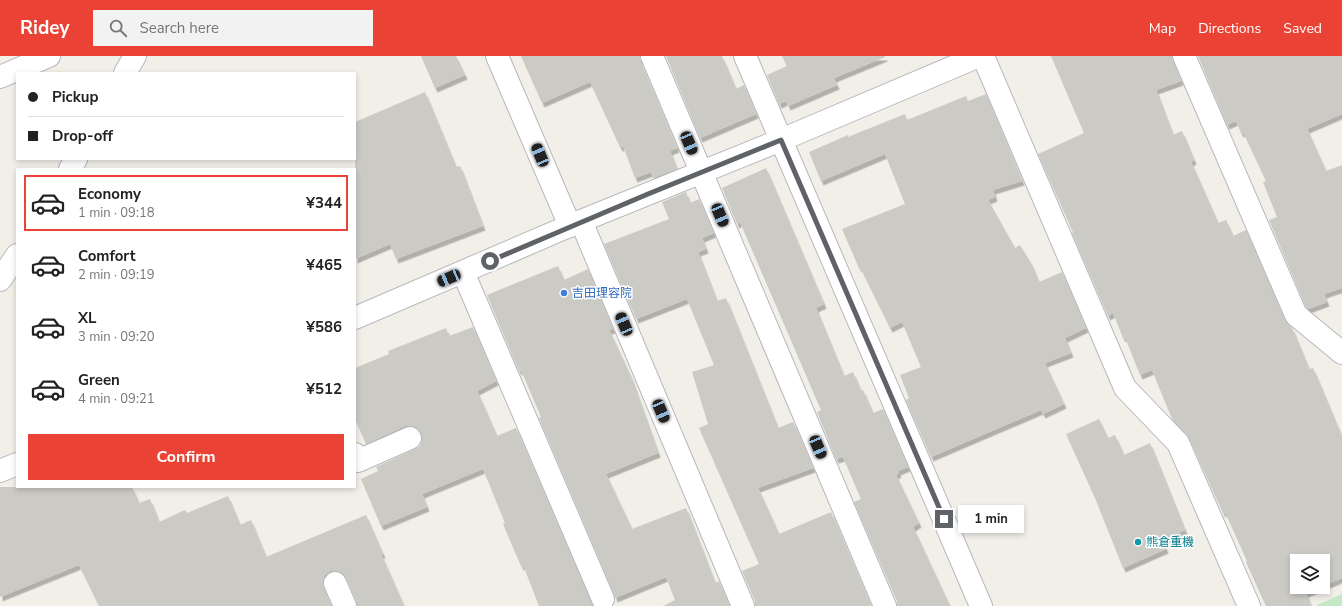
<!DOCTYPE html>
<meta charset="utf-8">
<style>
:root{--surface:#fff;--page:#f2f2f2;--text:#222;--muted:#767676;--line:#e0e0e0;--accent:#ea4335}
body{margin:0;font-family:"Nunito Sans","Noto Sans JP",sans-serif;background:var(--page);color:var(--text);height:100vh;display:flex;flex-direction:column;font-size:15px;white-space:nowrap}
*{box-sizing:border-box;margin:0}
p{font-size:13px;color:var(--muted)}
.icon{flex:none;width:22px;height:22px;fill:none;stroke:currentColor;stroke-width:2;stroke-linecap:round;stroke-linejoin:round}
.map{position:relative;flex:1;overflow:hidden}
.panel{position:absolute;left:16px;top:112px;width:340px;height:320px;display:flex;flex-direction:column;background:var(--surface);border-radius:0px;box-shadow:0 2px 6px #0003}
.panel>*{flex:none}
.hud{position:absolute;left:16px;top:16px;width:340px;height:88px;border-radius:0px;box-shadow:0 2px 6px #0003;display:grid;align-content:center;height:88px;padding:0 12px;background:var(--surface)}
.buttons{position:absolute;left:1290px;top:498px;display:grid;gap:8px}
.buttons a{display:grid;place-items:center;width:40px;height:40px;border-radius:0px;background:var(--surface);box-shadow:0 2px 6px #0003;font-size:20px}
.end{position:absolute;width:18px;height:18px;margin:-9px;border:5px solid #5f6368;background:#fff;box-shadow:0 0 0 2px #fff}
.from{border-radius:50%}
.bubble{position:absolute;height:28px;border-radius:0px;background:var(--surface);box-shadow:0 2px 6px #0003;font-size:13px;font-weight:700;line-height:28px;text-align:center}
.car{position:absolute;width:12px;height:24px;margin:-12px -6px;border-radius:5px;box-shadow:0 0 3px 1px #0007;background:linear-gradient(#222 24%,#8ab4d8 0 40%,#222 0 76%,#8ab4d8 0 86%,#222 0)}
.hud b{display:flex;align-items:center;gap:14px;height:38px;font-size:15px}
.hud b+b{border-top:1px solid var(--line)}
.hud i{width:10px;height:10px;background:var(--text)}
ul{padding:7px 0 0;list-style:none}
li{display:flex;align-items:center;gap:12px;height:56px;margin:0 8px 6px;padding:0 4px;border:2px solid transparent;border-radius:0px}
li div{flex:1}
li b{display:block;font-size:15px}
li em{font-style:normal;font-weight:700}
li.on{border-color:var(--accent)}
li>.icon{width:36px;height:36px;stroke-width:1.5}
.button{display:flex;gap:8px;margin-top:auto;padding:8px 12px}
.button a{flex:1;height:46px;border-radius:0px;background:var(--accent);color:#fff;font-size:16px;font-weight:700;line-height:46px;text-align:center}
header{display:flex;align-items:center;gap:24px;box-sizing:border-box;height:56px;padding:0 20px;background:var(--accent);color:#fff}
header strong{font-size:19px}
nav{display:flex;gap:22px;margin-inline-start:auto;font-size:14px}
.search{width:280px;height:36px;background:var(--page);display:flex;align-items:center;gap:10px;box-sizing:border-box;padding:0 14px;border-radius:0px;color:var(--muted);font-size:15px}
.map>svg:first-child{display:block}
.green{fill:#c5e8c5}
.building{fill:#cccac5;filter:url(#shadow)}
.lines{fill:none;stroke-linecap:round;stroke-linejoin:round}
.minor-casing{stroke:#b5b8bc;stroke-width:24}
.minor{stroke:#fff;stroke-width:22}
.route{stroke:#5f6368;stroke-width:5}
.shop-dot{fill:#3f7fe0;stroke:#fff;stroke-width:1.5}
.culture-dot{fill:#0f9aa8;stroke:#fff;stroke-width:1.5}
.labels{text-anchor:middle;dominant-baseline:central;stroke-width:3;stroke-linejoin:round;paint-order:stroke}
.shop-label{font-size:12px;fill:#366cbe;stroke:#fff;text-anchor:start}
.culture-label{font-size:12px;fill:#0d838f;stroke:#fff;text-anchor:start}
</style>
<header>
<strong>Ridey</strong>
<div class="search"><svg class="icon" aria-label="search" viewBox="0 0 24 24"><circle cx="10" cy="10" r="6"/><path d="M15 15l6 6"/></svg>Search here</div>
<nav><a>Map</a><a>Directions</a><a>Saved</a></nav>
</header>
<div class="map">
<svg width="1342" height="550" viewBox="0 0 1342 550">
<defs>
<filter id="shadow"><feDropShadow dx="2.5" dy="4.5" stdDeviation="0" flood-color="#0004"/></filter>
</defs>
<rect width="100%" height="100%" fill="#f1efe8"/>
<!-- green -->
<path class="green" d="M1342 538V550H1318L1317 549Z"/>
<!-- building -->
<g class="building">
<path d="M421 0H456L465 19 435 32Z"/>
<path d="M521 0H640V5L677 92 670 95 677 113 653 122 651 116 635 122 623 90 620 91 590 26 542 47Z"/>
<path d="M666 0H722L736 33 744 29 756 58 700 82Z"/>
<path d="M782 0H885V1L834 22 837 29 788 50 786 45 779 48 767 19 787 10Z"/>
<path d="M1051 0H1172L1173 5 1181 25 1156 34 1173 79 1182 75 1194 104 1191 106 1218 167 1226 164 1233 180 1246 174 1285 264 1292 272 1309 313 1313 312 1342 381V522L1323 530V505H1297V531H1321L1306 537 1311 550H1266L1246 506 1247 505 1225 456 1223 457 1189 382 1172 363 1152 314 1140 319 1125 281 1123 282 1113 257 1108 260 1072 177 1073 176 1038 98 1084 77Z"/>
<path d="M1198 0H1342V58L1307 73 1326 115 1342 109V232L1324 238 1327 246 1308 253 1306 251 1269 164 1277 161 1263 126 1266 125 1243 76 1241 77 1236 65 1227 69Z"/>
<path d="M425 36 456 111 460 110 483 170 396 203 390 188 355 203V66Z"/>
<path d="M986 38 1022 125 993 134 995 141 988 144 1015 192 1020 189 1031 207 1039 226 1062 216 1086 272 1065 282 1071 297 1045 307 1064 348 1043 358 1041 354 931 401 906 344 909 342 900 319 921 311 902 266 890 272 860 211 859 212 842 173 905 148 885 98 821 125 809 96 848 79V81L905 58 907 64 966 40 968 45Z"/>
<path d="M766 112 824 248 816 252 844 320 853 316 861 335 863 334 873 357 883 353 908 411 898 415 899 417 896 419 919 467 913 471 950 550H897V545L854 446 861 443 843 401 836 403 817 356 821 354 740 166 737 168 722 132Z"/>
<path d="M686 136 690 147 699 143 714 177 702 182 706 193 698 196 717 245 726 242 778 372 793 366 813 412 758 432 779 478 831 456 871 550H755V545L742 515 759 508 699 372 708 368 692 316 714 309 687 243 636 263 604 188 669 163 662 146Z"/>
<path d="M558 210 564 224 588 213 613 273 609 274 631 321 658 397 606 418 632 473 686 452 715 527 719 525 729 550H663L675 544 666 521 615 542 614 538 539 362 541 361 521 314 519 315 487 239Z"/>
<path d="M473 271 496 325 477 335 497 380 516 372 593 550H539L523 509 521 510 503 468 505 467 483 413 422 438 427 451 381 470 361 423 378 415 376 411 415 393 420 390 422 384V377L417 372 412 370H405L366 388 355 363V312L389 298 388 295 446 272 449 280Z"/>
<path d="M1099 363 1108 382 1115 379 1124 399 1150 387 1185 474 1163 485 1166 493 1123 512 1095 442 1066 378Z"/>
<path d="M0 431H132L139 447 150 443 159 466 185 454 187 457 228 440 240 469 251 464 266 501 366 459 383 498H381L404 550H357L356 545 346 522 342 517 336 515H330L325 519 323 525 324 532 331 550H99L79 509 0 541Z"/>
</g>
<g class="lines">
<!-- minor casing -->
<g class="minor-casing">
<g id="minor">
<path d="M497 0 570 170"/>
<path d="M652 0 885 550"/>
<path d="M745 0 981 550"/>
<path d="M983 0 1125 332 1178 387 1249 550"/>
<path d="M1184 0 1296 259 1342 297"/>
<path d="M125 17 135 0"/>
<path d="M0 21 49 0"/>
<path d="M70 113 76 103"/>
<path d="M581 165 743 550"/>
<path d="M463 216 603 543"/>
<path d="M0 224 17 199"/>
<path d="M355 262 581 165 781 84 979 0"/>
<path d="M355 398 358 405 410 382"/>
<path d="M0 415 17 408"/>
<path d="M335 527 345 550"/>
</g>
</g>
<!-- minor -->
<use href="#minor" class="minor"/>
</g>
<g class="lines">
<!-- route -->
<path class="route" d="M490 205 648 138 781 84 944 463"/>
</g>
<!-- markers -->
<circle class="shop-dot" cx="564" cy="237" r="4"/>
<circle class="culture-dot" cx="1138" cy="486" r="4"/>
<g class="labels">
<!-- shop labels -->
<g class="shop-label">
<text x="572" y="237">吉田理容院</text>
</g>
<!-- culture labels -->
<g class="culture-label">
<text x="1146" y="486">熊倉重機</text>
</g>
</g>
</svg>
<div class="buttons">
<a><svg class="icon" aria-label="layers" viewBox="0 0 24 24"><path d="M12 4l9 5-9 5-9-5zM3 14l9 5 9-5"/></svg></a>
</div>
<i class="end from" style="left:490px;top:205px"></i>
<i class="end" style="left:944px;top:463px"></i>
<div class="bubble" style="left:958px;top:449px;width:66px">1 min</div>
<i class="car" style="left:689px;top:87px;rotate:157deg"></i>
<i class="car" style="left:540px;top:99px;rotate:337deg"></i>
<i class="car" style="left:720px;top:159px;rotate:157deg"></i>
<i class="car" style="left:449px;top:222px;rotate:247deg"></i>
<i class="car" style="left:624px;top:268px;rotate:337deg"></i>
<i class="car" style="left:661px;top:355px;rotate:157deg"></i>
<i class="car" style="left:818px;top:391px;rotate:157deg"></i>
<div class="hud">
<b><i class="from"></i>Pickup</b>
<b><i></i>Drop-off</b>
</div>
<section class="panel">
<ul>
<li class="on"><svg class="icon" aria-label="car" viewBox="0 0 24 24"><path d="M5 17H2v-5l4-1 3-4h7l3 4 3 1v5h-3M9 17h6M6 11h13"/><circle cx="7" cy="17" r="2"/><circle cx="17" cy="17" r="2"/></svg><div><b>Economy</b><p>1 min · 09:18</p></div><em>¥344</em></li>
<li><svg class="icon" aria-label="car" viewBox="0 0 24 24"><path d="M5 17H2v-5l4-1 3-4h7l3 4 3 1v5h-3M9 17h6M6 11h13"/><circle cx="7" cy="17" r="2"/><circle cx="17" cy="17" r="2"/></svg><div><b>Comfort</b><p>2 min · 09:19</p></div><em>¥465</em></li>
<li><svg class="icon" aria-label="car" viewBox="0 0 24 24"><path d="M5 17H2v-5l4-1 3-4h7l3 4 3 1v5h-3M9 17h6M6 11h13"/><circle cx="7" cy="17" r="2"/><circle cx="17" cy="17" r="2"/></svg><div><b>XL</b><p>3 min · 09:20</p></div><em>¥586</em></li>
<li><svg class="icon" aria-label="car" viewBox="0 0 24 24"><path d="M5 17H2v-5l4-1 3-4h7l3 4 3 1v5h-3M9 17h6M6 11h13"/><circle cx="7" cy="17" r="2"/><circle cx="17" cy="17" r="2"/></svg><div><b>Green</b><p>4 min · 09:21</p></div><em>¥512</em></li>
</ul>
<div class="button"><a>Confirm</a></div>
</section>
</div>
